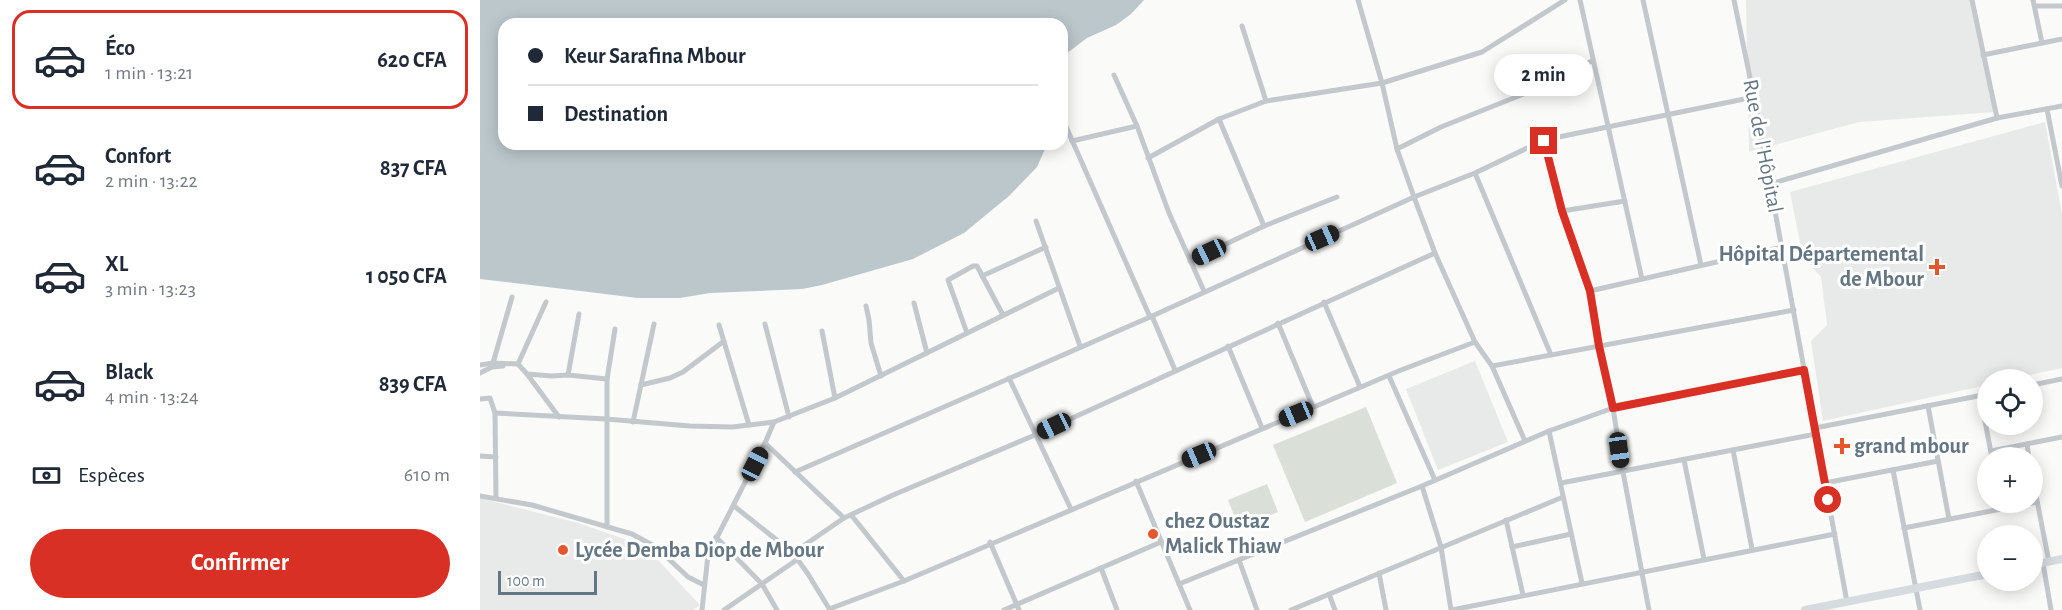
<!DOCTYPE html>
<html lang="fr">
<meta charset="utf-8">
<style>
:root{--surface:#fff;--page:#f6f6f7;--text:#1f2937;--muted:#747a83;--line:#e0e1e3;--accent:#d93025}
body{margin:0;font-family:"Alegreya Sans",sans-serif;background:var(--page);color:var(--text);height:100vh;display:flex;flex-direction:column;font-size:22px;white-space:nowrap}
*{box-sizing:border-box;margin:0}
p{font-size:20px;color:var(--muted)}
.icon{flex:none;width:33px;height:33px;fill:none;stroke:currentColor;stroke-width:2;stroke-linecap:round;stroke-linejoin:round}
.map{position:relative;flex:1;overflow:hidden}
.side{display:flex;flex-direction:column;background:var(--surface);width:480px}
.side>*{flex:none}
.hud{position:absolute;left:18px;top:18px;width:570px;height:132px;border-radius:18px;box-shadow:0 3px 15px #0003;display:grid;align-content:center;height:132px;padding:0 30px;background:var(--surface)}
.buttons{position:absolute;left:1497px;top:369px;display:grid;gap:12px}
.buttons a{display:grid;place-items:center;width:66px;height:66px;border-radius:50%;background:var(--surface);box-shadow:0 3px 15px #0003;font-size:30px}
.scale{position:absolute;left:18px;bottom:15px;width:99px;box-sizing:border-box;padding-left:6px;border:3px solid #657683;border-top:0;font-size:16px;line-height:21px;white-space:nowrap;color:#657683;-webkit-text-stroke:4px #fff;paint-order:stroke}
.end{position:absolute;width:27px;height:27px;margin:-14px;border:8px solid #d93025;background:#fff;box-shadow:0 0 0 3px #fff}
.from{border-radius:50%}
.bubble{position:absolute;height:42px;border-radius:21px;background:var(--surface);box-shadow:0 3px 15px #0003;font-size:20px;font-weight:700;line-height:42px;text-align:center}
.car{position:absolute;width:18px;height:36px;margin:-18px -9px;border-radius:8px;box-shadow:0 0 4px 2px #0007;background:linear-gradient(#222 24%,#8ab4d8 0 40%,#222 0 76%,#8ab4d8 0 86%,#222 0)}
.hud b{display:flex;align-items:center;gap:21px;height:57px;font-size:22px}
.hud b+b{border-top:2px solid var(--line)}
.hud i{width:15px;height:15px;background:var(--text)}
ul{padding:10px 0 0;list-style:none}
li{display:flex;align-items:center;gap:18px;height:99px;margin:0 12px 9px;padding:0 18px;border:3px solid transparent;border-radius:18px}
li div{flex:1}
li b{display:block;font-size:22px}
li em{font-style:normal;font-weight:700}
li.on{border-color:var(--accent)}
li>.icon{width:54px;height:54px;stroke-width:1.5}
.pay{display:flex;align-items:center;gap:15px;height:66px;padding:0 30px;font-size:22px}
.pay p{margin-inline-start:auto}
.button{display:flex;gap:12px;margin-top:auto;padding:12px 30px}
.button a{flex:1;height:69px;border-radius:36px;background:var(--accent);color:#fff;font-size:24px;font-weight:700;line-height:69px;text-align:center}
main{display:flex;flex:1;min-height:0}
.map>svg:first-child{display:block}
.built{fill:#e8e9e9}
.green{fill:#dadfd7}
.water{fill:#bbc7cb}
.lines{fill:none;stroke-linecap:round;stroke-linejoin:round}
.street{stroke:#c3c8cc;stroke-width:5}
.secondary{stroke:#d6dbdf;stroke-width:8}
.route{stroke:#d93025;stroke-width:8}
.poi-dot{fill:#e4572e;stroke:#fff;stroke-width:2}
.labels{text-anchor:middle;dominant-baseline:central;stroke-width:6;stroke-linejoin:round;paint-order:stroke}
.street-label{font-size:22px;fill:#657683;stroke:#fff}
.poi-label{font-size:22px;font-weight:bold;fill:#657683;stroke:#fff;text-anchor:start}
</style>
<main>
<section class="side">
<ul>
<li class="on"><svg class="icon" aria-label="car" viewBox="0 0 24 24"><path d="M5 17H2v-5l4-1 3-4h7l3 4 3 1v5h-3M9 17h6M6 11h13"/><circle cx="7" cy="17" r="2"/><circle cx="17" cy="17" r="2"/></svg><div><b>Éco</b><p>1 min · 13:21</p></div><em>620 CFA</em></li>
<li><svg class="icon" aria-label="car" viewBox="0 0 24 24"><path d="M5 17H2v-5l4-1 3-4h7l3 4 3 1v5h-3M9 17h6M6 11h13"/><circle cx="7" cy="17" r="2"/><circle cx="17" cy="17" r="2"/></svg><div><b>Confort</b><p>2 min · 13:22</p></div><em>837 CFA</em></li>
<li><svg class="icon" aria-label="car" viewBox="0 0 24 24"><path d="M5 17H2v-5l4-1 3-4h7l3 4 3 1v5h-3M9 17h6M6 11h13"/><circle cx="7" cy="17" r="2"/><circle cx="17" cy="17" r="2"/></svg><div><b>XL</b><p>3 min · 13:23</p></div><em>1 050 CFA</em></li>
<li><svg class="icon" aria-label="car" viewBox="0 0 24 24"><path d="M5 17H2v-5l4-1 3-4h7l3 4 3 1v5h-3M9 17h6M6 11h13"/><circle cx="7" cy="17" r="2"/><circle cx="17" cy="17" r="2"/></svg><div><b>Black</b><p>4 min · 13:24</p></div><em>839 CFA</em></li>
</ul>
<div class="pay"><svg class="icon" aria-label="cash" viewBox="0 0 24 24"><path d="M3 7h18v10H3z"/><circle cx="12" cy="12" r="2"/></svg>Espèces<p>610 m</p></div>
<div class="button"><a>Confirmer</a></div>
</section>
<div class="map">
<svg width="1582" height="610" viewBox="0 0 1582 610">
<rect width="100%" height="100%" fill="#fafaf8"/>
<!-- built -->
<g class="built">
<path d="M1266 0H1490L1515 112 1379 122 1269 152Z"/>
<path d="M1565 122 1582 214V368L1531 379 1508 380 1507 385 1343 421 1331 341 1347 325 1341 277 1323 257 1310 192Z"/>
<path d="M995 361 1028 442 958 470 926 389Z"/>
<path d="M0 498 98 523 156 543 176 558 220 605 213 610H0Z"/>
</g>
<!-- green -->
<g class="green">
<path d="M886 407 917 483 825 522 793 445Z"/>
<path d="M787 484 798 512 759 528 748 500Z"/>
</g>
<!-- water -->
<path class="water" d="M0 0H664L651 14 636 25 607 38 582 57V24H24V144H565V149L557 167 529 196 484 233 433 259 342 285 322 289 230 293 200 298H158L0 279Z"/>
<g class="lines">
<!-- street -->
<g class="street">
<path d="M878 0 902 83 917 149 934 197 955 253 995 342 1012 366 1045 441"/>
<path d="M1100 0 1162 279"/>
<path d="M1163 0 1221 265"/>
<path d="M1254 0 1274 97 1367 602"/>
<path d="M1492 0 1517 118"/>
<path d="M1553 0 1562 43"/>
<path d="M1555 6H1582"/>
<path d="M762 26 786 101"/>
<path d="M1503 55 1582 39"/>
<path d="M634 75 657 126 689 213 724 291"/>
<path d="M1567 109 1582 186"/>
<path d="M739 119 784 226"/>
<path d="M584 122 670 317"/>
<path d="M1064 140 1082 211 1110 291 1119 346 1133 408 1143 472 1169 610"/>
<path d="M592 141 657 126"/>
<path d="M917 149 961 127 1041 95 1112 61"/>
<path d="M668 158 739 119 786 101 902 83 1002 52 1085 0"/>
<path d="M995 173 1071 355"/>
<path d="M1290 184 1517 118 1582 106"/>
<path d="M1082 211 1145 201"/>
<path d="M556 221 600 346"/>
<path d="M710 261 784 226 857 197"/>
<path d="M502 276 566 247"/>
<path d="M1110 291 1302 247"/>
<path d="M844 302 880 387"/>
<path d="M434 303 447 353"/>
<path d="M386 306 389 320 391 343 401 376"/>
<path d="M672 316 695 370"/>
<path d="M798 323 833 407"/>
<path d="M285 324 309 417"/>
<path d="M239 325 269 425"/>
<path d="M342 331 355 398"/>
<path d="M487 333 468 280 493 266H497L523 315"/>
<path d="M748 346 782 428"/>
<path d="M13 363 32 297"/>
<path d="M38 364 66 302"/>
<path d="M0 365 13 363 38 364 47 374 72 376 88 375 127 379"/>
<path d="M1012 366 1314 310"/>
<path d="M0 373 12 367 23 366"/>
<path d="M47 374 79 417"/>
<path d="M88 375 99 314"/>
<path d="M909 376 955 480"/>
<path d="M529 378 591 509"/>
<path d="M161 385 190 378 203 372 244 341"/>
<path d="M1552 385 1582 379"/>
<path d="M1500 395 1512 458"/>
<path d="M0 399 10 398 15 413 16 498"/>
<path d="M1448 406 1469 519"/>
<path d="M15 413 126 419 210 426 252 427 294 422 355 398 579 288"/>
<path d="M153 422 174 324"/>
<path d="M1335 428 1508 394"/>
<path d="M1069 431 1102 583"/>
<path d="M285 443 364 518"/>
<path d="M1547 444 1549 458"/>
<path d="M1253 450 1272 549"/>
<path d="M1511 451 1582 437"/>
<path d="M0 456 16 457"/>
<path d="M1204 460 1224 559"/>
<path d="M1413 470 1440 610"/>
<path d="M315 472 670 317 934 197 995 173 1064 140 1274 97"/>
<path d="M1552 475 1569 562"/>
<path d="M656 481 710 610"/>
<path d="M1081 483 1336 434"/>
<path d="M1345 483 1458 461"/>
<path d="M942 486 961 547 971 610"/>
<path d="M0 496 52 505 152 534 176 547 208 577 224 585"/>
<path d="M254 506 313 553 328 574 350 610"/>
<path d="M372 516 424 581"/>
<path d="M1026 520 1043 595"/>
<path d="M127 527V379L135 329"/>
<path d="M1424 528 1557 502"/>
<path d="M236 537 282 584 297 610"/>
<path d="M510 542 539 610"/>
<path d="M1032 547 1091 534"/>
<path d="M313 553 364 518 413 495 555 435 955 253"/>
<path d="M759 560 777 610"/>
<path d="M1563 563 1571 610"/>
<path d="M621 568 637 610"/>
<path d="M899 573 906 610"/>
<path d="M699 584 942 486 1069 431 1133 408 1325 370"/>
<path d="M849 594 855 610"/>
<path d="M349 609 424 581 921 370 995 342"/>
<path d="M222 610 228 555 285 443 294 422"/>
<path d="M244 610 318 559"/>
<path d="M524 610 681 542"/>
<path d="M811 610 1083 497"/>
<path d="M972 610 1355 534"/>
</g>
<!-- secondary -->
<g class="secondary">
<path d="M1552 565 1582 559"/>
<path d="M1325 610 1508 574"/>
</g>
</g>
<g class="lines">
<!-- route -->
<path class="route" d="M1064 141 1082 211 1110 291 1119 346 1133 408 1324 370 1348 500"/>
</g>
<!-- markers -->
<g class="poi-dot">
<path d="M1454 258h6v6h6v6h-6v6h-6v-6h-6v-6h6z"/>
<path d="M1359 437h6v6h6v6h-6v6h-6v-6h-6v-6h6z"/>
<circle cx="673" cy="534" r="6"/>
<circle cx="83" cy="550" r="6"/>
</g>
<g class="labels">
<!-- street labels -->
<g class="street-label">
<text transform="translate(1283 146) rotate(79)">Rue de l'Hôpital</text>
</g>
<!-- poi labels -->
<g class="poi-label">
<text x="1444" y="254" text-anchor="end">Hôpital Départemental<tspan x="1444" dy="25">de Mbour</tspan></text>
<text x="1374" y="446">grand mbour</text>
<text x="685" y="521">chez Oustaz<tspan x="685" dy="25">Malick Thiaw</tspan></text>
<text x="95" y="550">Lycée Demba Diop de Mbour</text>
</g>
</g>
</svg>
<div class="buttons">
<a><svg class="icon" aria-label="locate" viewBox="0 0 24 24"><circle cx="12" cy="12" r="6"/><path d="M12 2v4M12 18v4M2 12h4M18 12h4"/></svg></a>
<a>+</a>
<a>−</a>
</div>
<div class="scale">100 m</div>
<i class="end from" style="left:1348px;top:500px"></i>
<i class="end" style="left:1064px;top:141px"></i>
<div class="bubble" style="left:1014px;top:54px;width:99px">2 min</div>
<i class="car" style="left:842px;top:238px;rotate:66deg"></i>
<i class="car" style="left:729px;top:252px;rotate:245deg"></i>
<i class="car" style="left:816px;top:414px;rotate:247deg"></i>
<i class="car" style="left:574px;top:426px;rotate:245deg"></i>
<i class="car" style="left:1139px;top:450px;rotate:172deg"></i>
<i class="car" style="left:719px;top:455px;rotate:247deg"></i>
<i class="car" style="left:275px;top:464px;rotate:27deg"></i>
<div class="hud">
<b><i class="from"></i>Keur Sarafina Mbour</b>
<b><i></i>Destination</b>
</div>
</div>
</main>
